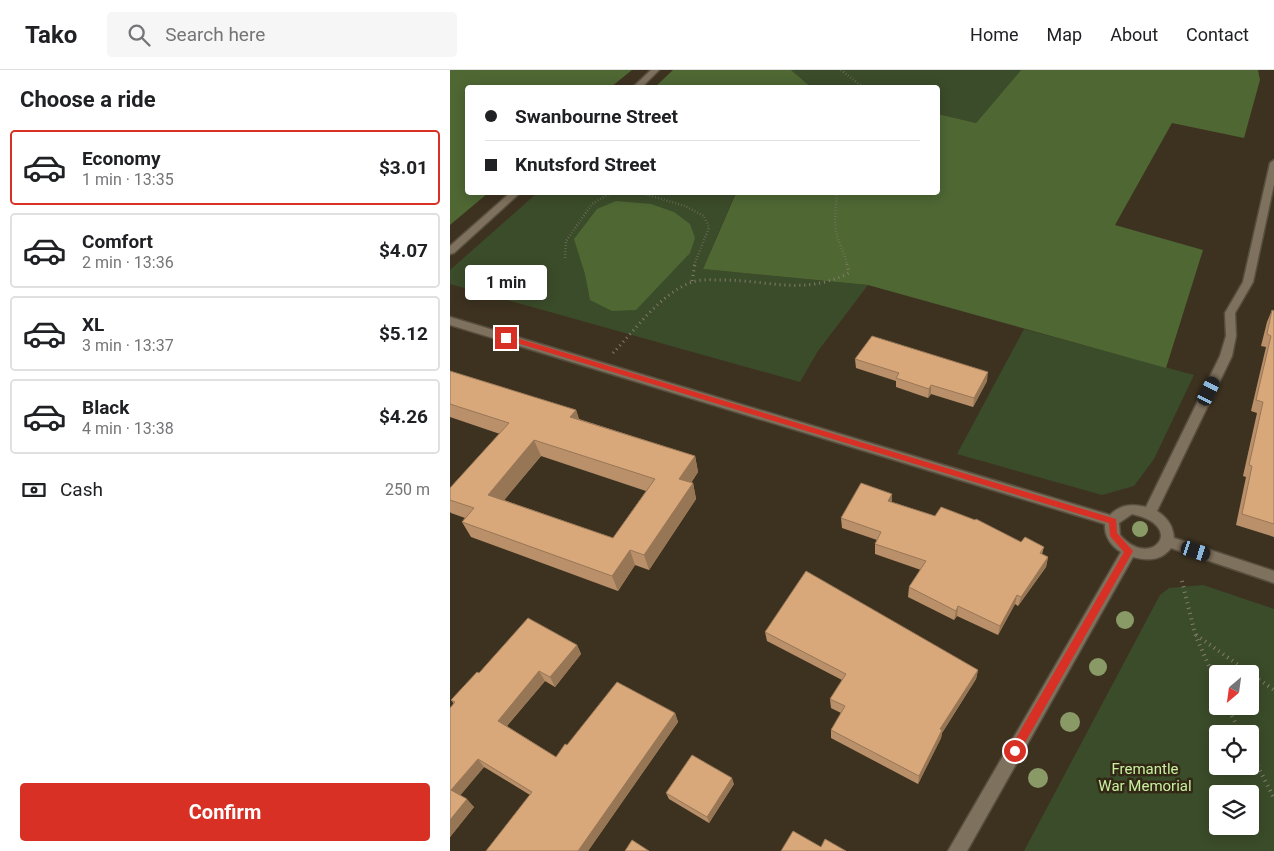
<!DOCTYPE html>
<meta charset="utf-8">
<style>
:root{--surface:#fff;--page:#f6f6f6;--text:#202124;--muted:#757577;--line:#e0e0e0;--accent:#d93025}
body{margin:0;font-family:Roboto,sans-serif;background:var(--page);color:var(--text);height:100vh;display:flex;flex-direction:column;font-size:19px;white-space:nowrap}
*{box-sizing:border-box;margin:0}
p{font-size:16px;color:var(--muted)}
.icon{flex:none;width:28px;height:28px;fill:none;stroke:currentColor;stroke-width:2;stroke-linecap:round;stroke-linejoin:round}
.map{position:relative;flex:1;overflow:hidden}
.sheet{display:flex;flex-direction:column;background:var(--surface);width:450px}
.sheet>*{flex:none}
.top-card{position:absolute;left:15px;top:15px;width:475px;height:110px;border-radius:5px;box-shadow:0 2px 12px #0003;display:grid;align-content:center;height:110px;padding:0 20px;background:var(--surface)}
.needle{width:32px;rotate:209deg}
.fabs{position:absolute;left:759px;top:595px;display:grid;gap:10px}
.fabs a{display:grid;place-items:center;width:50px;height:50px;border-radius:5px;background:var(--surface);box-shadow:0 2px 12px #0003;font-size:25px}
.end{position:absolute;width:22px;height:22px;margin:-11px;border:6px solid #d93025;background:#fff;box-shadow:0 0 0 2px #fff}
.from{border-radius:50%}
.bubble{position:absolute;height:35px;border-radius:5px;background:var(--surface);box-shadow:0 2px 12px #0003;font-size:16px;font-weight:700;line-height:35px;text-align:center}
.car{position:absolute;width:15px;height:30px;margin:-15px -8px;border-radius:6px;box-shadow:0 0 4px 1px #0007;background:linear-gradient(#222 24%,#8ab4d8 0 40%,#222 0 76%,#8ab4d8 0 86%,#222 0)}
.top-card b{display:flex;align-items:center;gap:18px;height:48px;font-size:19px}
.top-card b+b{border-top:1px solid var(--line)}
.top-card i{width:12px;height:12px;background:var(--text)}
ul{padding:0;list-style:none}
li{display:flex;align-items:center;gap:15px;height:75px;margin:0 10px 8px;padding:0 10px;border:2px solid var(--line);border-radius:5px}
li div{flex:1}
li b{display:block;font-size:19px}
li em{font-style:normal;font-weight:700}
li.active{border-color:var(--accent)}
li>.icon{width:45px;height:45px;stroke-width:1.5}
h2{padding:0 20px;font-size:22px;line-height:60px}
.pay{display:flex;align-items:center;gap:12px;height:55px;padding:0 20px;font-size:19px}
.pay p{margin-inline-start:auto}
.button{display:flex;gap:10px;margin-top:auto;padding:10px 20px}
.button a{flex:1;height:58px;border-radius:5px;background:var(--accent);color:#fff;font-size:20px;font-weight:700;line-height:58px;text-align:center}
header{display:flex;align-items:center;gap:30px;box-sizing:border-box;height:70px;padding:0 25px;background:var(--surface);border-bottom:1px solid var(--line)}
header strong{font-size:24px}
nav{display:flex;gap:28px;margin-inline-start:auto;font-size:18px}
.search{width:350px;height:45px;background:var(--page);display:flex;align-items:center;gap:12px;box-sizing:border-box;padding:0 18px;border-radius:5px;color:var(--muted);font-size:19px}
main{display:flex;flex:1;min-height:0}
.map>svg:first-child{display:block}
.green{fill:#3b4c2a;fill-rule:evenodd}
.forest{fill:#4e6733}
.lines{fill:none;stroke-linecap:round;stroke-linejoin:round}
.minor-casing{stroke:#584e3e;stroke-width:3}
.path-far2{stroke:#867c6e;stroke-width:2.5;stroke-dasharray:0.5 2.5;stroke-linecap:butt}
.path-far1{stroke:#867c6e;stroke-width:3;stroke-dasharray:1 4;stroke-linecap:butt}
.path{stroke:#867c6e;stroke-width:4;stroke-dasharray:1 4.5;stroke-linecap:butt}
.minor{fill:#7e715d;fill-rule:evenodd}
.tree{fill:#899a66}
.wall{fill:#ba906a;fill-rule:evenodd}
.shaded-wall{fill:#977656}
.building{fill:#d8a87b;stroke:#977656;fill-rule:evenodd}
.route{fill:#d93025}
.labels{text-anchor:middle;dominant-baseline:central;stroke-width:5;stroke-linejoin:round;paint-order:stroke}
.near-park-label{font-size:15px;fill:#c7f09f;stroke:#332816}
</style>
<header>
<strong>Tako</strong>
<div class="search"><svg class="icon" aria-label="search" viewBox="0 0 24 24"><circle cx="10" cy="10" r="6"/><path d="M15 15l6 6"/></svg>Search here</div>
<nav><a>Home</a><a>Map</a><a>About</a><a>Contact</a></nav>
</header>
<main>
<section class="sheet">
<h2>Choose a ride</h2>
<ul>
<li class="active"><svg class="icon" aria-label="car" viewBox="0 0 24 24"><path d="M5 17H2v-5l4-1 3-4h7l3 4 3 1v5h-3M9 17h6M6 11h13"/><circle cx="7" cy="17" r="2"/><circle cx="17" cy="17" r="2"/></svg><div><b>Economy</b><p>1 min · 13:35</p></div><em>$3.01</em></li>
<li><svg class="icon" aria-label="car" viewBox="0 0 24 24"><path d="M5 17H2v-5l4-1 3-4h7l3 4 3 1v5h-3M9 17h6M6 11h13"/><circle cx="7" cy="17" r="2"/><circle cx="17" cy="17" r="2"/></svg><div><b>Comfort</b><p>2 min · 13:36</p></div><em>$4.07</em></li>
<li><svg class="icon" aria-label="car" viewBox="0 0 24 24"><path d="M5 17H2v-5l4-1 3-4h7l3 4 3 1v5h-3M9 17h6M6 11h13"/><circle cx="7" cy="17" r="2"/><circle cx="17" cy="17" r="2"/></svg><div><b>XL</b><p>3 min · 13:37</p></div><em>$5.12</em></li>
<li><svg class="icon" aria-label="car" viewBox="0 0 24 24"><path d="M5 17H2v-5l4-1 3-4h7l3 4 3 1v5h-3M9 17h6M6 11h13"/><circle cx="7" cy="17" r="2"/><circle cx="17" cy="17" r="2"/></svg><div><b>Black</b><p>4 min · 13:38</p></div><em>$4.26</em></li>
</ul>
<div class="pay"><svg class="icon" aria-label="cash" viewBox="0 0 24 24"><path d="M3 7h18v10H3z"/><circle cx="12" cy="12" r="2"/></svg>Cash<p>250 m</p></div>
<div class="button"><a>Confirm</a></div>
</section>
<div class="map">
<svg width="824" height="781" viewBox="0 0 824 781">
<rect width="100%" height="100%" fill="#3d3220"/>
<!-- green -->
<g class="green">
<path d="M341 0H571L526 53 488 44V18L361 17Z"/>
<path d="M286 122 253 199 418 215 368 281 350 312 0 214V200L87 123Z"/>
<path d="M574 259 744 305 704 389 684 416 652 425 507 384Z"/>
<path d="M753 515 824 539V781H574L710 525 719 518ZM768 604H800V636H768ZM768 664H800V696H768ZM768 724H800V756H768Z"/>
</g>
<!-- forest -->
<g class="forest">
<path d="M0 0H182L161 17 18 18V122L38 123 0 155Z"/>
<path d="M223 0H341L361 17H205Z"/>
<path d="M571 0H808L810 10 794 68 722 53 665 155 753 180 716 298 418 215 253 199 286 123 488 122V44L526 53Z"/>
<path d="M166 131 201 134 224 142 240 154 245 168 240 183 186 240 162 241 140 230 135 204 124 169 147 139Z"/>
</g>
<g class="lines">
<!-- minor casing -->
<g class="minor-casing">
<g id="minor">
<path d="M201 0H209L191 18H182Z"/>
<path d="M824 90V114L803 212 785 243 786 266 782 286 707 441C718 448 723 456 724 468L824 501V513L721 478C711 491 698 491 683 487L517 781H498L671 482C661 476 654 466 655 454L0 255V247L660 445C671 434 682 434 696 437L770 286 776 266 775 243 793 212 820 93ZM682 444C738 456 701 501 670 465L669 453Z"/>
<path d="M61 122H71L4 183 0 184V176Z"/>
</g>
</g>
<!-- path-far2 -->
<g class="path-far2">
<path d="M391 0 414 18"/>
<path d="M476 18 478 16"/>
<path d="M188 122 235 136 254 146 259 158 244 195"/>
<path d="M387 122C386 135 384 148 386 161 388 173 395 183 397 195"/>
<path d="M115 188 116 171 142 134 162 122"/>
</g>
<!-- path-far1 -->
<g class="path-far1">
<path d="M242 211 245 194"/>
<path d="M163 283C186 259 210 224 242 212 251 209 262 210 272 210 320 210 352 226 399 203L397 194"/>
</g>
<!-- path -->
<g class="path">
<path d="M732 511 745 564 768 617"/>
<path d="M746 565 824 620"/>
<path d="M777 636 791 664"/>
<path d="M800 681 824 728"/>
</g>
<!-- minor -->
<use href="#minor" class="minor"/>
</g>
<!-- trees -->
<g class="tree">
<circle cx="690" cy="459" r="8"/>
<circle cx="675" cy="550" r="9"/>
<circle cx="648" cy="597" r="9"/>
<circle cx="620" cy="652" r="10"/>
<circle cx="588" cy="708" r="10"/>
</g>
<!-- wall -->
<g class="wall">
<path d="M822 240 824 241V467L786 455 796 407 793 406 807 343 801 341 816 277 811 276 817 252Z"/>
<path d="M405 289 537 311 523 337 481 324 478 328 446 317V311L406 298Z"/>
<path d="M0 301 126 340 129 349 245 386 248 402 241 413H243L246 429 199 500 185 495 168 521 21 467 12 452 15 448 1 443 0 442V418L50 364 0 347ZM91 386 196 421 163 468 54 430Z"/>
<path d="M442 432 485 446 571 472 594 477 592 484 598 487 596 497 568 536 565 534 548 565 507 546 504 550 458 527 459 517 471 500 425 484V474L427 470 392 458 391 448Z"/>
<path d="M315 562 528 600 526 609 492 663 491 668 468 714 381 668V660L391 643 381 638 380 629 392 610 317 571Z"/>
<path d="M127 575 131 584 105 617 95 611 57 656 106 687 117 675 225 643 228 652 138 781H36L80 725 34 697 10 725 24 737 0 767 4 634 1 630 29 603Z"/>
<path d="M284 714 259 753 219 729 216 723Z"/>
</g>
<!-- shaded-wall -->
<g class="shaded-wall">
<path d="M538 302 537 311 523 337 524 328Z"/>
<path d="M481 315V324L478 328 479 319Z"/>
<path d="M126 340 131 357 120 347Z"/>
<path d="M84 370 91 386 46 440 38 425Z"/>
<path d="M245 386 248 402 233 424 229 409Z"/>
<path d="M243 413 246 429 199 500 194 485Z"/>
<path d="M442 424V434L438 431Z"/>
<path d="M180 480 185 495 168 521 162 506Z"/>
<path d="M598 487 596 497 568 536 571 527Z"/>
<path d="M567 525 565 534 548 565 550 556Z"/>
<path d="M508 536 507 546 504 550 506 541Z"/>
<path d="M127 575 131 584 105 617 100 607Z"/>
<path d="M528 600 526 609 492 663 491 668 468 714 469 706 490 659Z"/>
<path d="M89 601 95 611 54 659 48 651Z"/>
<path d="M225 643 228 652 138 781H128Z"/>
<path d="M28 689 34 697 9 727 1 720Z"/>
<path d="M282 708 284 714 259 753 257 747Z"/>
<path d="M17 729 24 737 0 767V750Z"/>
</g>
<!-- building -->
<g class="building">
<path d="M822 240 824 241V454L792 444 802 396 799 395 813 332 806 330 821 266 817 264Z"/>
<path d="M422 266 538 302 524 328 481 315 479 319 446 308 449 303 405 289Z"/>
<path d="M0 301 126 340 120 347 245 386 229 409 243 413 194 485 180 480 162 506 12 452 24 438 0 430V418L59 353 0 334ZM84 370 205 409 163 468 38 425Z"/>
<path d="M411 413 442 424 438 431 485 446 491 437 525 450 526 449 571 472 575 467 594 477 590 483 598 487 571 527 567 525 550 556 508 536 506 541 459 517 476 491 425 474 431 462 391 448Z"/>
<path d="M356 501 528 600 490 659 492 660 469 706 381 660 395 636 380 629 396 604 315 562Z"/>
<path d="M78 548 127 575 100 607 89 601 48 651 106 687 115 674 117 675 167 612 225 643 128 781H36L82 722 28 689 1 720 17 729 0 750V638L5 632 1 630 27 602 29 603Z"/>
<path d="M242 685 282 708 257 747 216 723Z"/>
<path d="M343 761 371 777 375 769 396 781H331Z"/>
<path d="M182 770 199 781H175Z"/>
</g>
<!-- route -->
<path class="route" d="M56 265 666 449 667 463 683 481 568 685 565 686 561 685 560 681 561 677 674 482 660 466 659 453 54 269 53 268Z"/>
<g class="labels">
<!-- near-park labels -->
<g class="near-park-label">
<text x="695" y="699">Fremantle<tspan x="695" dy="17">War Memorial</tspan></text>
</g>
</g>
</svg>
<div class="fabs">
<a><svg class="needle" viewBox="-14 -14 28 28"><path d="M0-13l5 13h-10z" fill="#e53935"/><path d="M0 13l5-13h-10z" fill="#757577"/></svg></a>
<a><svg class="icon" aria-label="locate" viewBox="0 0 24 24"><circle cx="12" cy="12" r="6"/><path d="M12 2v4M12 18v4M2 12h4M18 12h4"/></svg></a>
<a><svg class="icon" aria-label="layers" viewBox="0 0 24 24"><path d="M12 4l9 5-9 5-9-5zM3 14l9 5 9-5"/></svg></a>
</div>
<i class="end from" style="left:565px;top:681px"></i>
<i class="end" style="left:56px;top:268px"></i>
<div class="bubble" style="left:15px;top:195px;width:82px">1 min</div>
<i class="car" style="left:759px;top:321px;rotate:26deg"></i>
<i class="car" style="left:746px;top:481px;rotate:108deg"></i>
<div class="top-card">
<b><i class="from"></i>Swanbourne Street</b>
<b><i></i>Knutsford Street</b>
</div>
</div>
</main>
